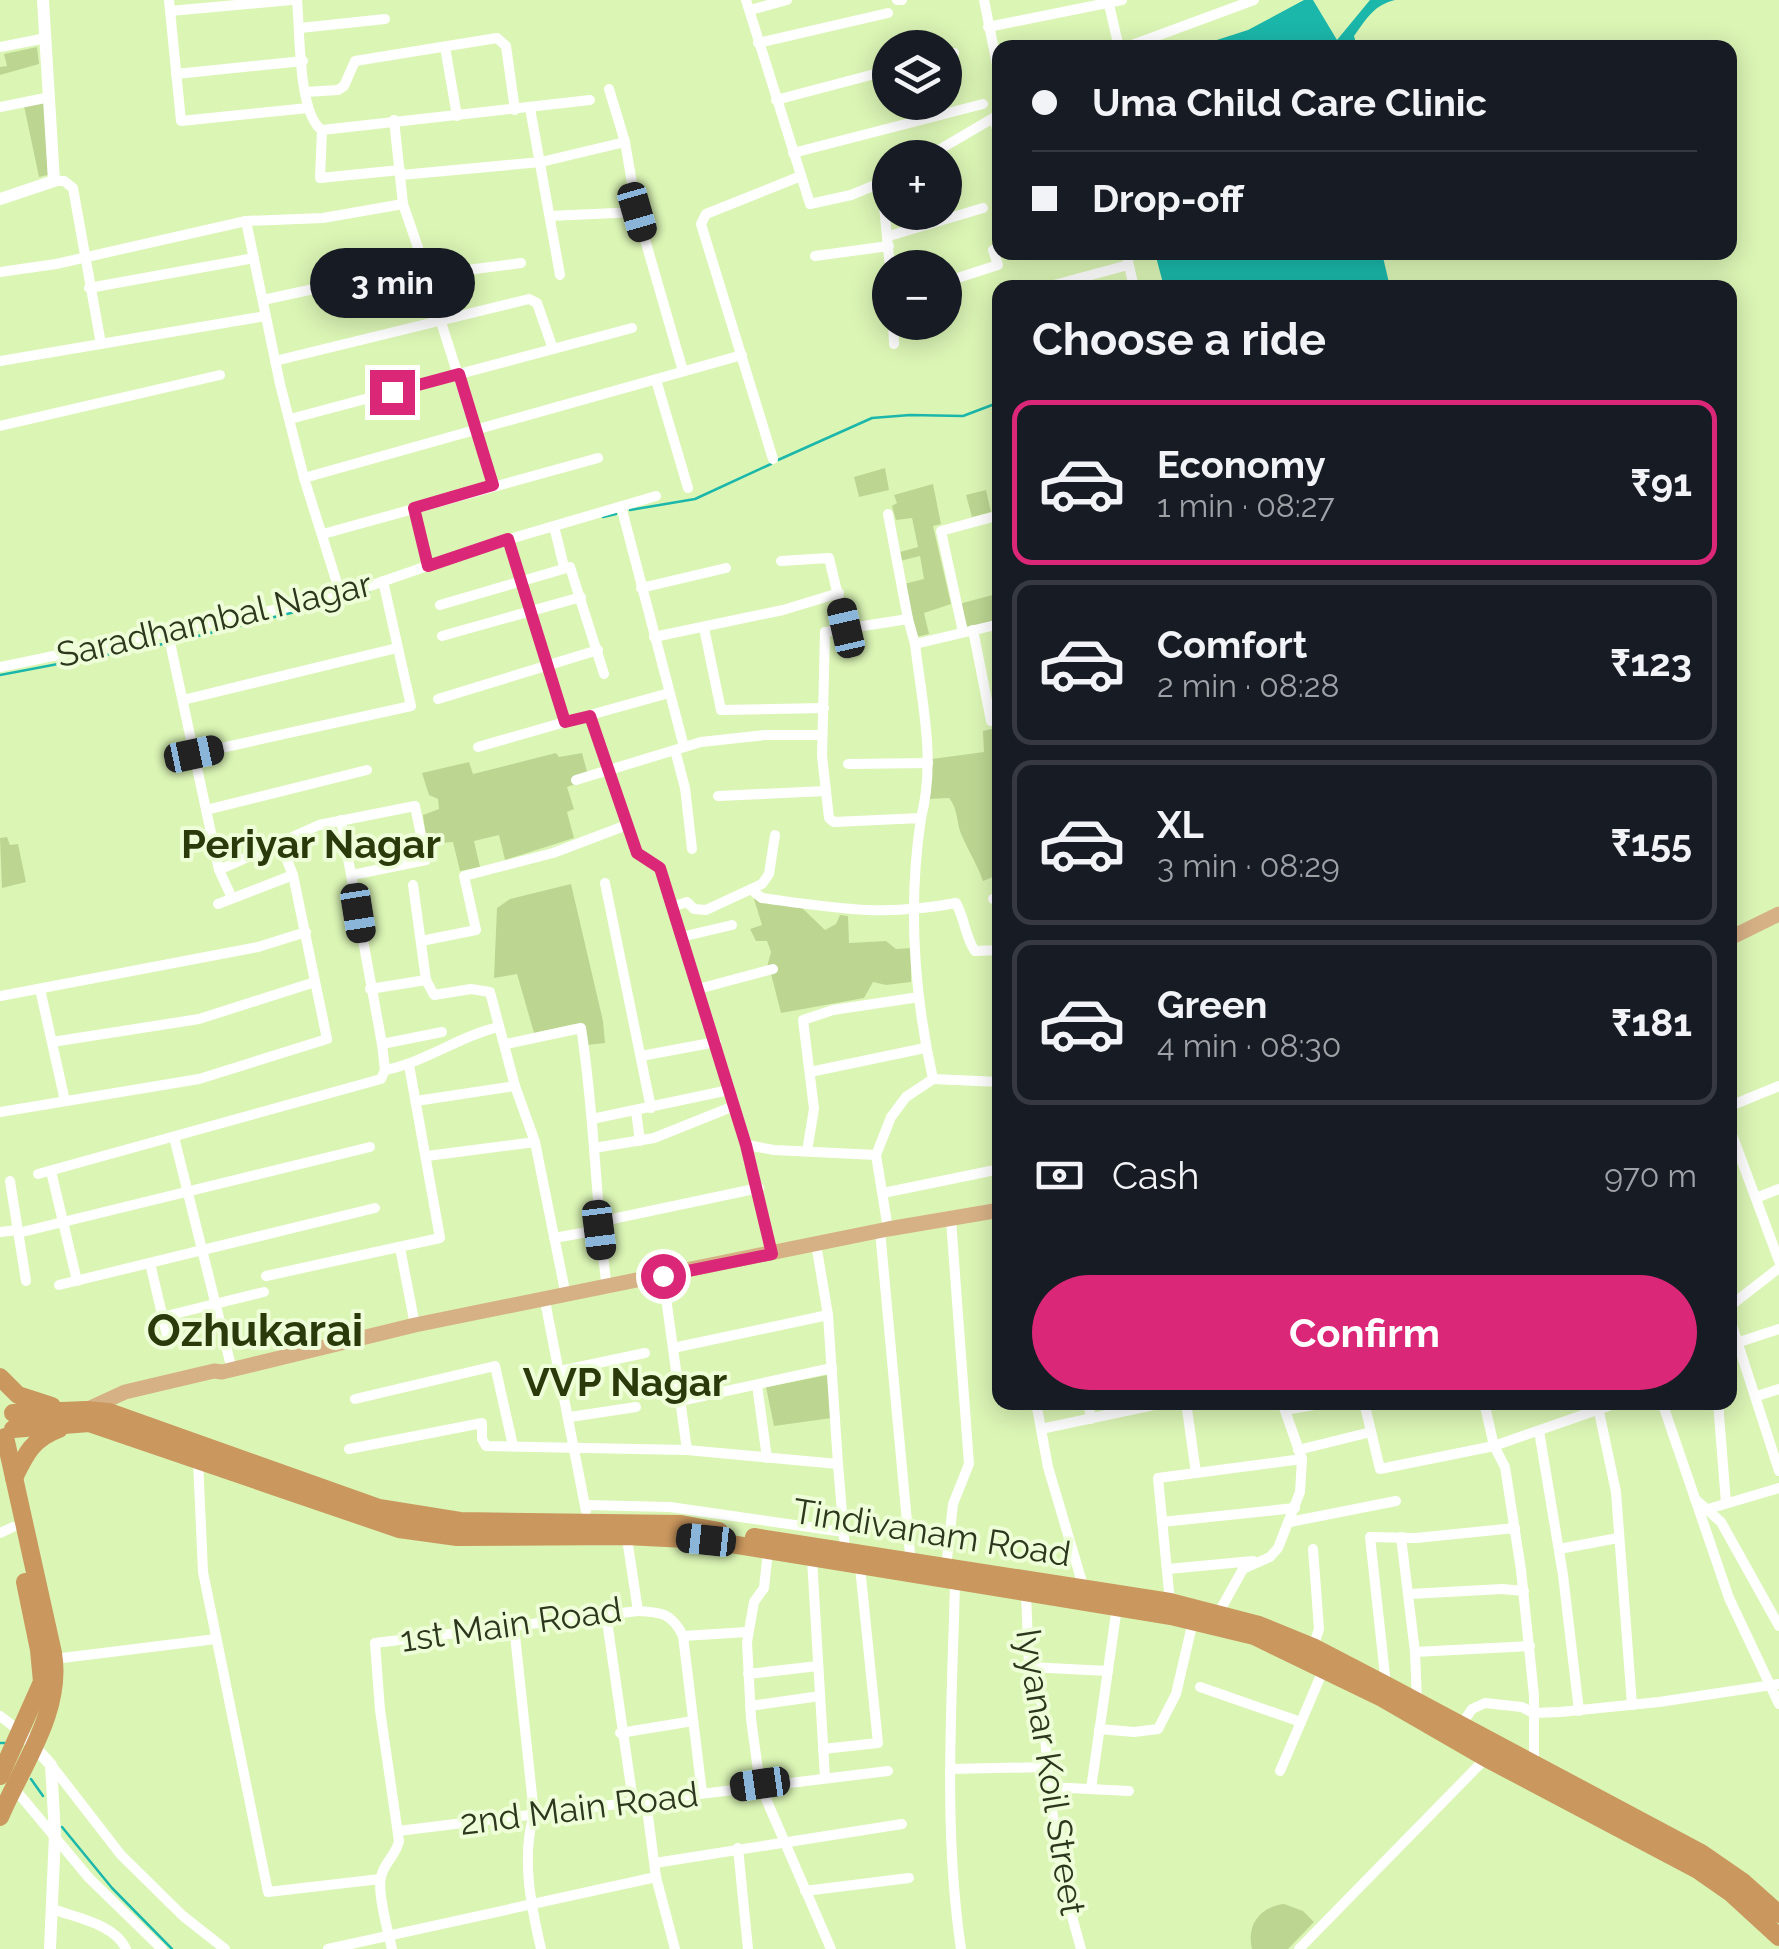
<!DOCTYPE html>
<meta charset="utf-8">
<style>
:root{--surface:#171b24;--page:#20242c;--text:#f1f3f6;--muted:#9ea1a6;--line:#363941;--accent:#db2777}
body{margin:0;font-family:Raleway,sans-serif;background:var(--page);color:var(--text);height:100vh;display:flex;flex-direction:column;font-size:38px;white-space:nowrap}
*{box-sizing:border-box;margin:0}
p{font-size:32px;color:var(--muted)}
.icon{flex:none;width:55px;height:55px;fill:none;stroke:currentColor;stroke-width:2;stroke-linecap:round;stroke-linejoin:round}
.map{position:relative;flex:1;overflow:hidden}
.details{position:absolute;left:992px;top:280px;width:745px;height:1130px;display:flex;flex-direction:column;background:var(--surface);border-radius:20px;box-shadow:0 5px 25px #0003}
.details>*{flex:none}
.hud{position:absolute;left:992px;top:40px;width:745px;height:220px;border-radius:20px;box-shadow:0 5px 25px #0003;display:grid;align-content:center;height:220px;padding:0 40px;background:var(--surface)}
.tools{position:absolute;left:872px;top:30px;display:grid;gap:20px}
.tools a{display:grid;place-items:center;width:90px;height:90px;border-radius:50%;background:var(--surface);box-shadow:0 5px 25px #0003;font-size:50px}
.end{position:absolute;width:45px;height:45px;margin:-22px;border:12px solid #db2777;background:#fff;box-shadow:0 0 0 5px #fff}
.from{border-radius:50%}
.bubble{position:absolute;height:70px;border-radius:35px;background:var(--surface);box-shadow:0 5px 25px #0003;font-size:32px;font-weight:700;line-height:70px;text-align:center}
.car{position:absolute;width:30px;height:60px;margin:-30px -15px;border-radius:12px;box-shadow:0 0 8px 2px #0007;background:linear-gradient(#222 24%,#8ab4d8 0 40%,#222 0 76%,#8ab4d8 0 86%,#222 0)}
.hud b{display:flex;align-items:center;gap:35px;height:95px;font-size:38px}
.hud b+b{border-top:2px solid var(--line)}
.hud i{width:25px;height:25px;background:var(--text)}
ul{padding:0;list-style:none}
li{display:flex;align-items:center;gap:30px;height:165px;margin:0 20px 15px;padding:0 20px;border:5px solid var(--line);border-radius:20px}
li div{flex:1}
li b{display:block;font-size:38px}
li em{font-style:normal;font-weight:700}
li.selected{border-color:var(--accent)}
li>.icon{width:90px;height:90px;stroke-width:1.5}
h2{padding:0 40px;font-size:45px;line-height:120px}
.pay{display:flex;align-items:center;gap:25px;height:110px;padding:0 40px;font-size:38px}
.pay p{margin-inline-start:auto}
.button{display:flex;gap:20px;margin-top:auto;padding:20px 40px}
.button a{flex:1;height:115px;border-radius:60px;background:var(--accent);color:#fff;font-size:40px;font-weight:700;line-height:115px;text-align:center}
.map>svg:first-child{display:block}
.green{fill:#bcd692}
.water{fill:#1bb7aa}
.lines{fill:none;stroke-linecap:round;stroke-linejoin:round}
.stream{stroke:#1bb7aa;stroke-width:2.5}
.minor{stroke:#fff;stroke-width:10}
.tertiary{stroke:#fff;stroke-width:12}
.primary{stroke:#d7b186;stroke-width:15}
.trunk{stroke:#ca975e;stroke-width:18}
.route{stroke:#db2777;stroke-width:12}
.labels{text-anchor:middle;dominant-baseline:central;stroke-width:8;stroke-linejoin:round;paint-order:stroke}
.street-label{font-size:35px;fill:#2d371d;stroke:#eefed8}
.quarter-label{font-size:40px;font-weight:bold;fill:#2b3a0b;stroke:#eefed8}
.district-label{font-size:45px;font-weight:bold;fill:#2b3a0b;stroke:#eefed8}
</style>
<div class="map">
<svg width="1779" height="1949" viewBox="0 0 1779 1949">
<rect width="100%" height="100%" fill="#dbf5b5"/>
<!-- green -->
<g class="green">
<path d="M37 47 39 64 0 75V67L7 66 4 54Z"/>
<path d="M46 101 48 175 39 177 24 106Z"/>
<path d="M885 468 889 490 859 497 854 477Z"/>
<path d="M933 484 941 524 933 526 951 604 924 613 929 634 916 637 904 584 924 579 920 556 900 561V552L918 547 912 518 896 520 892 506 897 503 894 495Z"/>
<path d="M986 490 991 512 972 517 966 495Z"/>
<path d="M1000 593V622L968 630 959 604Z"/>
<path d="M1000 727V874L983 881C977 864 969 852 962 836 956 824 959 810 949 798L929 799 932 759 984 752 983 731Z"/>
<path d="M556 753 559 757 582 753 589 779 567 787 574 809 567 812 574 838 505 860 499 835 474 841 480 867 460 871 453 842 427 844 423 815 439 809 438 799 429 795 422 773 469 762 473 774Z"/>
<path d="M7 837 10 845 18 844 26 882 2 888 0 838Z"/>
<path d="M571 884 603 1021 605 1043 579 1046 575 1024 534 1033 517 974 494 978 497 908 510 899Z"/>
<path d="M754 899 798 904 825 930 836 924 840 915 848 916 849 943 886 941 896 949 911 948V982L886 985 873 982 864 998 781 1013 771 974 777 972 776 967H767L771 952 767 941H756L750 929 762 925Z"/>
<path d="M828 1375 832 1418 774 1426 766 1387Z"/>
<path d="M1284 1904 1303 1911 1314 1922 1288 1949H1252C1246 1925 1260 1907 1284 1904Z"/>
</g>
<!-- water -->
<g class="water">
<path d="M1304 0H1313L1337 40 1370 0H1395C1374 5 1367 18 1354 36L1357 47H1195L1248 30Z"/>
<path d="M1155 253H1382L1390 287H1164Z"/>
</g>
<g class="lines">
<!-- stream -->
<g class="stream">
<path d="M778 460 872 418 910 415 963 416 1000 402"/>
<path d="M630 510 695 499 771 464"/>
<path d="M603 517 616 514"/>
<path d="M353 597 369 592"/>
<path d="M178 641 335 602"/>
<path d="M0 675 163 644"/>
<path d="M0 1743H5"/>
<path d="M31 1779 43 1796"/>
<path d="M62 1827 112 1888 172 1949"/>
</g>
<!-- minor -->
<g class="minor">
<path d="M169 0 181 121 308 108"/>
<path d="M297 0C300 29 298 115 322 130L320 178 400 170"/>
<path d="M746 0 810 204 851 195 890 179"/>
<path d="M897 0H902"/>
<path d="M984 0 1000 80"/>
<path d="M1108 0 1119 48"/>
<path d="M750 10 787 0"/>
<path d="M170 11 291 0"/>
<path d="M988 27 1122 0"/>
<path d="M300 28 385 19"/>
<path d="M758 43 888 13"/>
<path d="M0 47 46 38"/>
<path d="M445 47 457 116"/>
<path d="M1124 48 1254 0"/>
<path d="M945 55 954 53"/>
<path d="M176 74 303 61"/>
<path d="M609 89 625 142 637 212"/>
<path d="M305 92 338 90 344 86 355 61 497 38 506 46 515 110"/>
<path d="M776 100 890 70"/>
<path d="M0 107 50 97"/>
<path d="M530 108 560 275"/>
<path d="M994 118 1000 140"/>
<path d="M322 130 590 100"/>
<path d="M793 153 983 104"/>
<path d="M925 158 1000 114"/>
<path d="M401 175 541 162 625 142"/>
<path d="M54 181H64L73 188 101 344"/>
<path d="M882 185 890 268"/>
<path d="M403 204 424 265"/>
<path d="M550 216 637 212 683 371"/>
<path d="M246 221 280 384 304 478 341 596"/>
<path d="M889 236 983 208"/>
<path d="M1126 252 1134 288"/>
<path d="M815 256 889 246"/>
<path d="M0 272 56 264 246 221 323 218 403 204 394 120"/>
<path d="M945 282 998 265 993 250 1000 248"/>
<path d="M89 288 254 258"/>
<path d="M1043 288 1128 265"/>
<path d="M263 300 424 265 459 271 521 263"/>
<path d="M441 322 493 485"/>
<path d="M893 322 894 344"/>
<path d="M0 361 266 316"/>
<path d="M275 361 529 299 537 303 553 349"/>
<path d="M656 380 688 488"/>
<path d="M290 419 632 328"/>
<path d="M0 426 220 375"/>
<path d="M773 459 701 224 706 214 801 176"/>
<path d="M304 478 742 355"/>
<path d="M621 506 684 747"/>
<path d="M413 508 428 565"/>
<path d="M888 514 908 619"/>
<path d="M996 516 1000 536"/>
<path d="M554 526 564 567"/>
<path d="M323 534 598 458"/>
<path d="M508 539 565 722 669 693"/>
<path d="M781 561 829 558 846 629"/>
<path d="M641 588 726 568"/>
<path d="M440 605 570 567 604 674"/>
<path d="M704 628 721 710 824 708"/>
<path d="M973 630 991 721"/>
<path d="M963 632 941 531 1000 515"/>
<path d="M168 633 219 870 232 898"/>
<path d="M442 636 581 597"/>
<path d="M654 637 783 610 839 593"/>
<path d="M915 644C922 703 936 760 921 818"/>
<path d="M0 667 341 596 476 549 656 496"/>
<path d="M438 699 598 650"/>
<path d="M183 700 397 648"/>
<path d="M590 715 637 853 660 867 747 1145 772 1254"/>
<path d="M478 747 565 722"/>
<path d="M675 750 685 788 692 849"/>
<path d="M194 754 411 706 383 581"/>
<path d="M848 764 928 763"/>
<path d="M576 780 701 742 765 735H822"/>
<path d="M718 796 826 791"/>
<path d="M206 810 367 770"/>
<path d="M219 870 319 825 415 806 426 860 352 875"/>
<path d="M605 883 651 1108"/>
<path d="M413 885 426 980"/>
<path d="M752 890 762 898C836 908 882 917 956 903 965 919 965 937 975 951L1000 950"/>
<path d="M993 899H1000"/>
<path d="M218 904 293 875"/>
<path d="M671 907 687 902 694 909 706 910 762 884 769 874 775 835"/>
<path d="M681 937 732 925"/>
<path d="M421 941 476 930 464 876 553 853 627 825"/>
<path d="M40 989 65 1101"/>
<path d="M370 989 426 980 434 995 471 989 490 992 515 1086 535 1142 566 1296"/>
<path d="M698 989 773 969"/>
<path d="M0 996 258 947 306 932"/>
<path d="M52 1042 199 1019 315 982"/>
<path d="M382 1044 442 1032"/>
<path d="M506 1044 581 1028C595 1114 595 1201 607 1288"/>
<path d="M641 1056 716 1042"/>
<path d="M385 1070C426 1062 459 1036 499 1027"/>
<path d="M810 1072 925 1048"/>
<path d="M933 1079C914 994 908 904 921 818L834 822 829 818 822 756 825 632 908 619 915 644 1000 624"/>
<path d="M933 1079 1000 1082"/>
<path d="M416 1101 515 1086"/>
<path d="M1730 1106 1779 1086"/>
<path d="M636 1111 640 1141"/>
<path d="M0 1112 199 1079 327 1039 293 875 280 843"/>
<path d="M592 1119 729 1090"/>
<path d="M1730 1129 1779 1261"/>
<path d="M174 1137 232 1370"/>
<path d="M747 1145 774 1150 876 1155"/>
<path d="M594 1148 654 1138 734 1106"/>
<path d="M807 1151 814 1109 803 1020 833 1010 919 997"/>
<path d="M427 1156 535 1142"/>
<path d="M51 1171 77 1281"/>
<path d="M38 1174 381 1079 385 1070 382 1044 341 820"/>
<path d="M10 1181 26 1281"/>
<path d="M883 1193 1000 1169"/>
<path d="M1756 1198 1779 1189"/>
<path d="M598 1222 759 1188"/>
<path d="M888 1229 876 1155 891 1117 906 1097 933 1079"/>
<path d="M880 1231 911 1565"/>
<path d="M0 1232 17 1230"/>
<path d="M18 1233 370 1147"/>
<path d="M554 1238 599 1230"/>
<path d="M816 1244 828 1315 838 1464"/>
<path d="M400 1248 415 1325"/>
<path d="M150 1263 169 1344"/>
<path d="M266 1276 440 1238 409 1065"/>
<path d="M663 1276 687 1450"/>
<path d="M59 1285 375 1208"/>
<path d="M545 1301 586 1511"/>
<path d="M1730 1306 1779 1268"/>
<path d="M162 1317 264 1292"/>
<path d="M1730 1319 1779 1471"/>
<path d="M1730 1345 1779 1329"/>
<path d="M673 1348 828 1315"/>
<path d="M560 1371 645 1353"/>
<path d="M757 1385 767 1458"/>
<path d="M1757 1396 1779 1389"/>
<path d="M355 1399 495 1366 513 1446"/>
<path d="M680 1401 832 1368"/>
<path d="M1036 1402 1048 1467 1084 1589"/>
<path d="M1088 1402 1091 1419"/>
<path d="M1186 1402 1196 1473"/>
<path d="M1364 1402 1380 1469 1494 1446 1620 1402"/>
<path d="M1484 1402 1494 1446 1505 1467 1521 1570 1534 1696V1765"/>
<path d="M1597 1402 1616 1492 1632 1705"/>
<path d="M1662 1402 1729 1598 1779 1704"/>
<path d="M1718 1402 1726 1503"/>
<path d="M1285 1410 1331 1402"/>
<path d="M570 1417 636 1407"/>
<path d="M1041 1429 1168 1402"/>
<path d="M1539 1431 1563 1575 1579 1711"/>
<path d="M349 1449 482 1423V1439L486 1446 687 1450 838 1464 845 1549 851 1550"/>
<path d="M1298 1450 1371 1432"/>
<path d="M198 1460 203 1572 268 1892 380 1879"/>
<path d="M1695 1499 1721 1522 1779 1626"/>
<path d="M585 1505 670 1507 844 1532"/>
<path d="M1708 1509 1779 1488"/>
<path d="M1162 1522 1295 1508"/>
<path d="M1290 1522 1396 1501"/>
<path d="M0 1533 13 1527"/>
<path d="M1401 1537 1415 1652 1417 1701"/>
<path d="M1559 1549 1618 1538"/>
<path d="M768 1551 764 1588 754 1602 747 1642 751 1719 760 1785 831 1949"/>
<path d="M812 1559 825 1778"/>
<path d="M946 1568 953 1504 969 1464 951 1220"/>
<path d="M1168 1569 1253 1561"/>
<path d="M955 1583C952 1705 943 1828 961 1949"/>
<path d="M1026 1594 1029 1667 1043 1707 1049 1792 1065 1891 1081 1949"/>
<path d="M1410 1594 1502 1589 1524 1591"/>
<path d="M1170 1602 1158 1478 1302 1459"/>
<path d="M638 1611C661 1612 672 1613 683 1636L702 1793"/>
<path d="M606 1614 633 1801"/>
<path d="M1218 1614 1243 1569 1270 1557 1278 1548 1300 1492 1302 1459 1282 1402"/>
<path d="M514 1626 534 1814C521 1857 531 1906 541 1949"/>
<path d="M683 1636 747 1632"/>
<path d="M1312 1650 1319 1629 1313 1549"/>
<path d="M1415 1652 1530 1646"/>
<path d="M54 1659 216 1639"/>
<path d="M1029 1667 1108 1671"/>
<path d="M748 1674 818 1666"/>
<path d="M1386 1685 1370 1537 1416 1538 1515 1528"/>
<path d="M1200 1687 1301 1722 1324 1668"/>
<path d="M750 1706 820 1696"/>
<path d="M0 1716 21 1732"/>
<path d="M1461 1725 1472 1709 1485 1703 1522 1707 1533 1713 1560 1712 1659 1702 1779 1684"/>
<path d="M1099 1729 1134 1732 1158 1729 1176 1694 1193 1621"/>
<path d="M620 1733 693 1721"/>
<path d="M823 1749 878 1743 860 1567"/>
<path d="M52 1766 121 1855 183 1916 225 1949"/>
<path d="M950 1769 1048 1767"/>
<path d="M1280 1771 1301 1722"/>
<path d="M1049 1787 1129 1791"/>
<path d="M14 1788 89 1878 162 1949"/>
<path d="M1091 1789 1117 1607"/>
<path d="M646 1801 656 1877 675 1949"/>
<path d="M398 1831 888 1771"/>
<path d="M738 1848 748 1949"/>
<path d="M655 1863 902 1824"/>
<path d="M805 1891 909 1878"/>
<path d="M53 1909C76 1918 115 1924 126 1949"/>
<path d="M328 1949 656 1877"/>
<path d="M392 1949C388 1931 377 1893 381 1877 384 1862 396 1856 399 1841L380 1710 375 1643 638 1611 626 1532"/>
<path d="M1299 1949 1486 1758"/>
</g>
<!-- tertiary -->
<g class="tertiary">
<path d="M0 199 54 181 43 0"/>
<path d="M21 1732 51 1765 55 1834 50 1949"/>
</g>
<!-- primary -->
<g class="primary">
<path d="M1730 938 1779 914"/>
<path d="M88 1409 125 1392 214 1371 222 1372 415 1325 888 1229 1000 1210"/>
</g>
<!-- trunk -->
<g class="trunk">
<path d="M0 1377 18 1395 52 1406"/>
<path d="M13 1413 86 1410 109 1412 379 1508 460 1521 681 1524 719 1531"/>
<path d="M13 1429 89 1423 399 1529 457 1537 626 1536 706 1540 1171 1616 1254 1636 1382 1698 1486 1758 1698 1870 1731 1893 1779 1937"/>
<path d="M14 1478C25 1455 33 1438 59 1429"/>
<path d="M754 1537 1170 1602 1259 1625 1313 1647 1386 1685 1701 1853 1743 1882 1779 1914"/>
<path d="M0 1776 42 1682 39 1650 25 1582"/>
<path d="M0 1817C22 1765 63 1711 53 1653L5 1437"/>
</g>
</g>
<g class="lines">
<!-- route -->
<path class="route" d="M392 392 459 374 493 485 414 508 428 566 508 539 565 722 590 716 637 853 660 868 746 1145 772 1254 663 1276"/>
</g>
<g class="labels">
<!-- street labels -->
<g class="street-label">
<text transform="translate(214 619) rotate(-13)">Saradhambal Nagar</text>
<text transform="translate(932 1532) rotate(9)">Tindivanam Road</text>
<text transform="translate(511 1624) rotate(-8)">1st Main Road</text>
<text transform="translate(1051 1772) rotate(81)">Iyyanar Koil Street</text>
<text transform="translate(579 1808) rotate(-7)">2nd Main Road</text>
</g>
<!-- quarter labels -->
<g class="quarter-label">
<text x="311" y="843">Periyar Nagar</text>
<text x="625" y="1381">VVP Nagar</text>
</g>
<!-- district labels -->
<g class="district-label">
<text x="255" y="1330">Ozhukarai</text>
</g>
</g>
</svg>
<div class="tools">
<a><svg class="icon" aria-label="layers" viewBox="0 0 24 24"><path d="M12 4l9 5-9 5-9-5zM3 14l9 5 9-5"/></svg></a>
<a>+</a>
<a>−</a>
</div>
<i class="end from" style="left:663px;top:1276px"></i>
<i class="end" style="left:392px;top:392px"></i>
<div class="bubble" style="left:310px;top:248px;width:165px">3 min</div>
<i class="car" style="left:637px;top:212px;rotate:164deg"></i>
<i class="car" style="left:846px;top:628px;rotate:347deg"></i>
<i class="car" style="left:194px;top:754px;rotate:78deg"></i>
<i class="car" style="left:358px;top:913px;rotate:171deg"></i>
<i class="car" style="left:599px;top:1230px;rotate:173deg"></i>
<i class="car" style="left:706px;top:1540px;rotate:276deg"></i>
<i class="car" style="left:760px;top:1784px;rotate:262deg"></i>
<div class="hud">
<b><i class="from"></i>Uma Child Care Clinic</b>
<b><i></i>Drop-off</b>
</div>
<section class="details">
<h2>Choose a ride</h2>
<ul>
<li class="selected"><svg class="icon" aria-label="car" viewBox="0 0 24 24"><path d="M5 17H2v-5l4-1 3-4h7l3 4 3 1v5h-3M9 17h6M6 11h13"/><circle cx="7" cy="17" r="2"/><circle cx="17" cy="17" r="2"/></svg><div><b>Economy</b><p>1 min · 08:27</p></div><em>₹91</em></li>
<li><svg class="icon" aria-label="car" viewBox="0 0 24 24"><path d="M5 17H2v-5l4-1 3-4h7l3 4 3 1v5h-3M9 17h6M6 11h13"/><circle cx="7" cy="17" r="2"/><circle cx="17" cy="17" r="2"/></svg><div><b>Comfort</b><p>2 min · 08:28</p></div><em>₹123</em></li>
<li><svg class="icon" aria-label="car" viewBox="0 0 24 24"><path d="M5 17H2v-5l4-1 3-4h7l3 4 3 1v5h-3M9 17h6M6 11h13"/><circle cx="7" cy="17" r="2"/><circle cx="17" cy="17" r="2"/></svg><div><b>XL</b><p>3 min · 08:29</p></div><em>₹155</em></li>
<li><svg class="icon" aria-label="car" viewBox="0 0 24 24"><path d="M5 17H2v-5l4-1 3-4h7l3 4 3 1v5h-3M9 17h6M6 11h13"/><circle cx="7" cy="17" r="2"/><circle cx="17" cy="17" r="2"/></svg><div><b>Green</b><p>4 min · 08:30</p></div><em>₹181</em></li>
</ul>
<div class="pay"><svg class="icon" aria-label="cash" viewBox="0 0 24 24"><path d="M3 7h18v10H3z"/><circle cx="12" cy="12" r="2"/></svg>Cash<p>970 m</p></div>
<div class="button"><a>Confirm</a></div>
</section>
</div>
